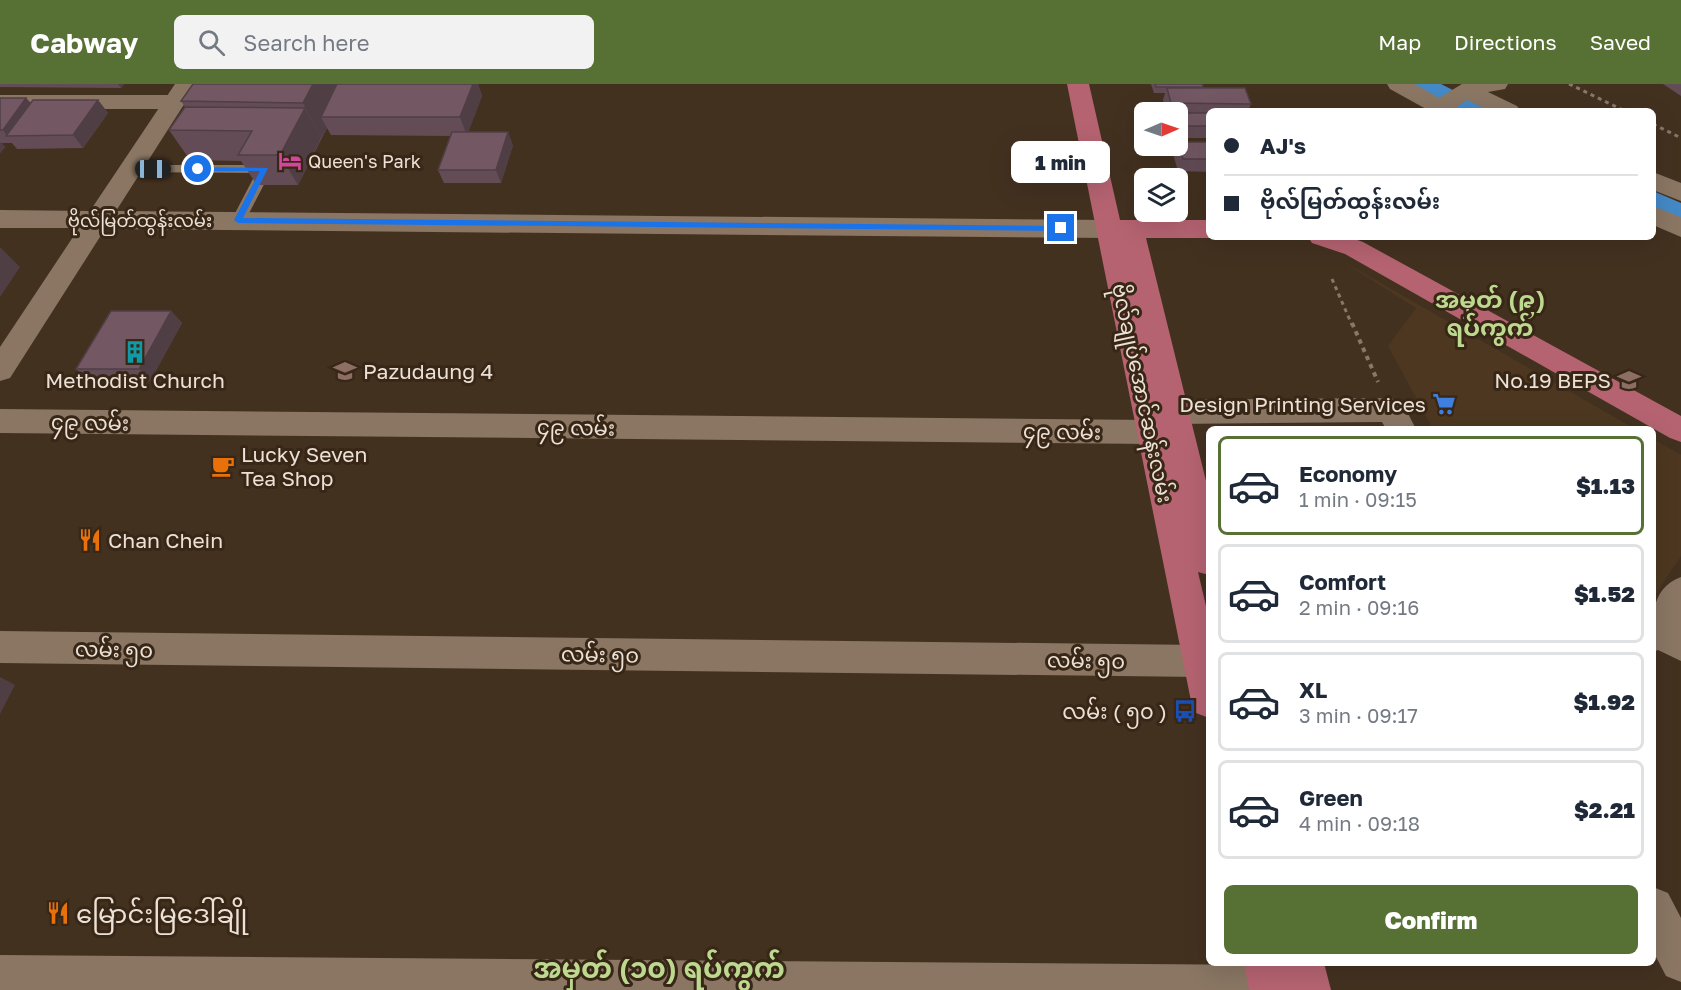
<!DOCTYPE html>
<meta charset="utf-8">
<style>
:root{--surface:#fff;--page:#f2f2f3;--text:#1f2937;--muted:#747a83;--line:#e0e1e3;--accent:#577135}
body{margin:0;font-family:"Golos Text","Noto Sans Myanmar",sans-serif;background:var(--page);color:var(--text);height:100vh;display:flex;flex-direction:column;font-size:22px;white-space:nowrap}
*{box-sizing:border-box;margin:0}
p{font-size:20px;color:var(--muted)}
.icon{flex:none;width:33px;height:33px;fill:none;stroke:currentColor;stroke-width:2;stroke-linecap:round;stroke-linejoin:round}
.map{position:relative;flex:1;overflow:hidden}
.drawer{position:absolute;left:1206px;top:342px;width:450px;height:540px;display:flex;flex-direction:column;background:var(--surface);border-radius:9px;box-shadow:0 6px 24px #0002}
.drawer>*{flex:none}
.top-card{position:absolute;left:1206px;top:24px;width:450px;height:132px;border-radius:9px;box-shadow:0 6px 24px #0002;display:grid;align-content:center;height:132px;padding:0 18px;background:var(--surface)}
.needle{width:39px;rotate:88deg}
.fabs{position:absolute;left:1134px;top:18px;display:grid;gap:12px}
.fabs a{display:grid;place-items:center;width:54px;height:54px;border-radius:9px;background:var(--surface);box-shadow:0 6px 24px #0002;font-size:30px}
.end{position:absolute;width:27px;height:27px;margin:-14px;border:8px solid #1a73e8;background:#fff;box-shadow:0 0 0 3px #fff}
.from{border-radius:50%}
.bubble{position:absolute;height:42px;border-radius:9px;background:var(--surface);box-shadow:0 6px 24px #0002;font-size:20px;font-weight:800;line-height:42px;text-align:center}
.car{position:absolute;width:18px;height:36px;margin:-18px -9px;border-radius:8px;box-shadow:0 0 4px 2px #0007;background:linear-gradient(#222 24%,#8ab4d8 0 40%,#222 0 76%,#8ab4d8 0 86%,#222 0)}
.top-card b{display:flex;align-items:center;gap:21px;height:57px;font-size:22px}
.top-card b+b{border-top:2px solid var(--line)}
.top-card i{width:15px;height:15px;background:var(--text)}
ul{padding:10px 0 0;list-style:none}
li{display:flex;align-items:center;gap:18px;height:99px;margin:0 12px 9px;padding:0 6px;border:3px solid var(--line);border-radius:9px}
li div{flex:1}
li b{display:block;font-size:22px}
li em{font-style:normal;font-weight:800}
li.selected{border-color:var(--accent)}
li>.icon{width:54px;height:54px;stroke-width:1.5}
.cta{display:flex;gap:12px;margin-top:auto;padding:12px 18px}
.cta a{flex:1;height:69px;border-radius:9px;background:var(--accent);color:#fff;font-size:24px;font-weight:800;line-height:69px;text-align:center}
header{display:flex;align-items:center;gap:36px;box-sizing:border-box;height:84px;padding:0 30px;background:var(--accent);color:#fff}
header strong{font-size:28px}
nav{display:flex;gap:33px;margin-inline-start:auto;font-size:21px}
.search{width:420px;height:54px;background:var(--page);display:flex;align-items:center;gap:15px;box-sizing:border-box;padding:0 21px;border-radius:9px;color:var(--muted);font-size:22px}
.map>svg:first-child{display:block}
.built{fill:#4d3720}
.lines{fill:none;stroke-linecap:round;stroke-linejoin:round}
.canal{fill:#4489c6;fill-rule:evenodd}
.path-far1{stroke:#87786a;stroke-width:3;stroke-dasharray:4 4;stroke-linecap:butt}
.path{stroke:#87786a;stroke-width:4;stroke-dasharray:4.5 4.5;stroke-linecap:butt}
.lane{fill:#8a7663;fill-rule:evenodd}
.street{fill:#8a7663;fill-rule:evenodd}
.secondary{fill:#8a7663;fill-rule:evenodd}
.primary{fill:#b56371;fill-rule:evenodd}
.wall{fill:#634c55}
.shaded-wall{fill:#503e45}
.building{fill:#735863;stroke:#503e45;stroke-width:1.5}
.route{fill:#1a73e8}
.labels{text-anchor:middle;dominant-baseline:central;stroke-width:6;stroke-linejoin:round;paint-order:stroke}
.far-poi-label{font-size:18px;fill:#ece1d6;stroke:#382716;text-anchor:start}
.far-street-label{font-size:18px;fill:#ece1d6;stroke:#382716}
.poi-label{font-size:21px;fill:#ece1d6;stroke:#382716;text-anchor:start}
.street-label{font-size:21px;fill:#ece1d6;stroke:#382716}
.quarter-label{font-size:24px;font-weight:bold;fill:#bdd990;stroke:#382716}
.near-poi-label{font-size:26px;fill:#ece1d6;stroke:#382716;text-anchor:start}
.near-quarter-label{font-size:28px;font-weight:bold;fill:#bdd990;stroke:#382716}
</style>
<header>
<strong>Cabway</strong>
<div class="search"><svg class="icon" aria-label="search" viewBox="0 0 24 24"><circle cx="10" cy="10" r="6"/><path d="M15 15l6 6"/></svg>Search here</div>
<nav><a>Map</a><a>Directions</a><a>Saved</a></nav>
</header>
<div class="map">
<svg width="1681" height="906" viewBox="0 0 1681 906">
<rect width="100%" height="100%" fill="#433120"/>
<!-- built -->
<g class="built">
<path d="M1339 175 1635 345H1433L1388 262 1416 224Z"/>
<path d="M1653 355 1681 371V472L1653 514Z"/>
</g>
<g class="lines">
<!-- canal -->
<g class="canal">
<path d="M1411 0H1441L1484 22 1487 27H1457L1415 5Z"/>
<path d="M1653 107 1681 119V139L1653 127Z"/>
</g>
<!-- path-far1 -->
<g class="path-far1">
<path d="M1569 0 1625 27"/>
<path d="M1653 40 1681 54"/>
<path d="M1332 195 1352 241"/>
</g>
<!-- path -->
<path class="path" d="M1352 239 1378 298"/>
<!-- lane -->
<path class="lane" d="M131 81H265L272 85 245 137 238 142 231 137 256 89 126 88 124 85Z"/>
<!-- street -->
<g class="street">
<path d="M1387 0H1415L1439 14 1462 0H1508L1505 5 1488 8 1517 22 1521 27H1490L1467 16 1455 24 1458 27H1424L1426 25 1390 5Z"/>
<path d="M0 11H174L182 13 186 18 182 23 174 25H0Z"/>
<path d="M1653 88 1681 99V117L1653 106Z"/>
<path d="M1653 122 1681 133V153L1653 141Z"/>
<path d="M1391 314 1402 318 1416 345H1386L1382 338 1174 340 1163 336 1159 328 1163 320 1174 316Z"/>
<path d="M0 325 1152 336 1163 339 1167 348 1163 357 1152 360 0 349Z"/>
<path d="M1681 493V577L1658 566 1653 568C1653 539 1648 505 1681 493Z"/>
<path d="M0 547 1200 561 1209 564V590L1200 593 0 579Z"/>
<path d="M1653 803 1668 809 1681 834V898L1666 892 1653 867Z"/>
<path d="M0 871 1270 881 1285 888 1292 903 1290 906H0Z"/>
</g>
<!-- secondary -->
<path class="secondary" d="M175 0H197L116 127 1108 136 1117 139 1121 145 1117 151 1108 154 105 145 10 294 0 297V263L79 144H0V126L90 127Z"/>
<!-- primary -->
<g class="primary">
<path d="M1067 0H1089L1120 136H1209V153H1211L1209 154H1146L1209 409V491L1198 488 1209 535V634L1196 629 1191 617Z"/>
<path d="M1308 153H1349L1363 158 1681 332V358L1670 354 1345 170 1312 159Z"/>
<path d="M1244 879H1324L1331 906H1249Z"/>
</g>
</g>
<!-- wall -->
<g class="wall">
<path d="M0 0H124L121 4 0 3Z"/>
<path d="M193 0H478L482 12 468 48 513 61 501 99H444L438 86 451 52 331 51 327 44 298 101H257L241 77 190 76 169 46 185 23 181 17Z"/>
<path d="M1151 0H1202V4L1251 20 1248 27H1209V54H1178V28H1166L1163 16 1165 9H1154Z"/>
<path d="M1663 0H1681V12Z"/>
<path d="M0 14H26L31 19 98 16 108 29 83 64 17 65 12 59H1L5 63 0 69Z"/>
<path d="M1178 58H1209V88L1178 87 1173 70 1177 62H1178Z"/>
<path d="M171 227 182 239 150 297H88L76 285Z"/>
</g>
<!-- shaded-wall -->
<g class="shaded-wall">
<path d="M118 0H124L121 4Z"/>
<path d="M313 0H340L321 33 327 44 321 54 303 19Z"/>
<path d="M473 0H478L482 12 467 52 460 33Z"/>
<path d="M26 14 37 26 7 52 3 46Z"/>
<path d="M98 16 108 29 83 64 73 51Z"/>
<path d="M305 24 321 54 298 101 280 71Z"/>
<path d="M508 48 513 61 501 99 496 86Z"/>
<path d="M0 58 5 63 0 69Z"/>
<path d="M0 163 20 183 0 213Z"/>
<path d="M171 227 182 239 150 297 139 285Z"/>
<path d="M0 593 15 601 0 630Z"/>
</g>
<!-- building -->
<g class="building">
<path d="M193 0H313L303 19 181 17Z"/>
<path d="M337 0H473L460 33H321Z"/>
<path d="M1155 0H1202L1203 3H1156Z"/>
<path d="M1167 4H1245L1251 20 1171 19Z"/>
<path d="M0 14H26L3 46H0Z"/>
<path d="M33 16H98L73 51 6 52Z"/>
<path d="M185 23 305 24 280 71H238L252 47 169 46Z"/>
<path d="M1179 29H1209V42H1183Z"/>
<path d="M452 48H508L496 86H438Z"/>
<path d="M1178 58H1209V75H1183Z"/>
<path d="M111 227H171L139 285H76Z"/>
</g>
<!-- route -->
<path class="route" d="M195 83 268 84 243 134 1061 142 1065 144 1061 147 238 139 234 136 260 87H198Z"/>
<!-- icons -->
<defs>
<g id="hotel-bare" transform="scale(1.8)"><path d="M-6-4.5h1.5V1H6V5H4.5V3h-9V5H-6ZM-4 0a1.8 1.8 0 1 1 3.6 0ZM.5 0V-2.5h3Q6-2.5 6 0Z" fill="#d1479c" stroke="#382716" stroke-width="2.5" paint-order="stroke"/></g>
<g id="building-bare" transform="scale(1.8)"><path d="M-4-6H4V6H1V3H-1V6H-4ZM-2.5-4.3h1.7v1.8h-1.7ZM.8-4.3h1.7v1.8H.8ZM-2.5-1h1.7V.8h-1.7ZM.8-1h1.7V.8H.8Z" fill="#0f9aa8" stroke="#382716" stroke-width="2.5" paint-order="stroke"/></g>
<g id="school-bare" transform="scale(1.8)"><path d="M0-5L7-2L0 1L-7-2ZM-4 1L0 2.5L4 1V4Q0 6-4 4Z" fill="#8d6e63" stroke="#382716" stroke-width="2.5" paint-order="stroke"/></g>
<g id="supermarket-bare" transform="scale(1.8)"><path d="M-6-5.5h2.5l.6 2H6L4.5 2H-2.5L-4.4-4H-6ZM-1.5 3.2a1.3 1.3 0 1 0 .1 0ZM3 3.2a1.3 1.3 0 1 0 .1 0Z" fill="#3f7fe0" stroke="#382716" stroke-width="2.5" paint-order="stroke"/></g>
<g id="cafe-bare" transform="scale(1.8)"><path d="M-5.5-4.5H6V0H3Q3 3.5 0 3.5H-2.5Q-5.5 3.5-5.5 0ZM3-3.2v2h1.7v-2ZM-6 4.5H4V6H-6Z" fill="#e8710a" stroke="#382716" stroke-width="2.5" paint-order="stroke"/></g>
<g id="restaurant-bare" transform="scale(1.8)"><path d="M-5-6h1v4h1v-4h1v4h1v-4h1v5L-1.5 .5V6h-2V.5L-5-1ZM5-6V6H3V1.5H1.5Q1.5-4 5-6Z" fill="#e8710a" stroke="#382716" stroke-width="2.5" paint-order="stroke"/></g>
<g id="bus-bare" transform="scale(1.8)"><path d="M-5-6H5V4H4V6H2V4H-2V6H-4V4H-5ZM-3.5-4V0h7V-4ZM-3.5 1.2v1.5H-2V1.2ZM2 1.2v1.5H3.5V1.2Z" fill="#1a4fb4" stroke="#382716" stroke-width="2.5" paint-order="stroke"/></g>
</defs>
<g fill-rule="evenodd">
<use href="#hotel-bare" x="290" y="77"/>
<use href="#building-bare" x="135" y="268"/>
<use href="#school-bare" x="345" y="287"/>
<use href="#school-bare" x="1629" y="296"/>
<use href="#supermarket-bare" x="1444" y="320"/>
<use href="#cafe-bare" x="223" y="382"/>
<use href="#restaurant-bare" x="90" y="456"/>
<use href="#bus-bare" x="1185" y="627"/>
<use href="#restaurant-bare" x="58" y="829"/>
</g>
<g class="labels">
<!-- far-poi labels -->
<g class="far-poi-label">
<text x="308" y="77">Queen's Park</text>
</g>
<!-- far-street labels -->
<g class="far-street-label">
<text x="140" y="136">ဗိုလ်မြတ်ထွန်းလမ်း</text>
</g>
<!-- poi labels -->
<g class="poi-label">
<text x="363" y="287">Pazudaung 4</text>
<text x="135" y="296" text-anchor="middle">Methodist Church</text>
<text x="1611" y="296" text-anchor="end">No.19 BEPS</text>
<text x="1426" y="320" text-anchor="end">Design Printing Services</text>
<text x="241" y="370">Lucky Seven<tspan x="241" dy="24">Tea Shop</tspan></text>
<text x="108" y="456">Chan Chein</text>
<text x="1167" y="627" text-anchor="end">လမ်း ( ၅၀ )</text>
</g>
<!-- street labels -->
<g class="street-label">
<text transform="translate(1143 309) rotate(78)">ဗိုလ်ချုပ်အောင်ဆန်းလမ်း</text>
<text transform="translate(90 338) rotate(1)">၄၉ လမ်း</text>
<text transform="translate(576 343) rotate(1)">၄၉ လမ်း</text>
<text transform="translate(1062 347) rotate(1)">၄၉ လမ်း</text>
<text transform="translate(114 565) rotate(1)">လမ်း ၅၀</text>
<text transform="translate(600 570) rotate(1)">လမ်း ၅၀</text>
<text transform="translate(1086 576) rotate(1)">လမ်း ၅၀</text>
</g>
<!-- quarter labels -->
<g class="quarter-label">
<text x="1490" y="214">အမှတ် (၉)<tspan x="1490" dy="28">ရပ်ကွက်</tspan></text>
</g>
<!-- near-poi labels -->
<g class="near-poi-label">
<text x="76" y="829">မြောင်းမြဒေါ်ချို</text>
</g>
<!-- near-quarter labels -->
<g class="near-quarter-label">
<text x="659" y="883">အမှတ် (၁၀) ရပ်ကွက်</text>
</g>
</g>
</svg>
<div class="fabs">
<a><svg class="needle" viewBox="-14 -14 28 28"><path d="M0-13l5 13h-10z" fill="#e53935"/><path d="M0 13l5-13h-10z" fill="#747a83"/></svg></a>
<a><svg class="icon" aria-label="layers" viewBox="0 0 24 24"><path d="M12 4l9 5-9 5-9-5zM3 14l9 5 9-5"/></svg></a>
</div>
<i class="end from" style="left:198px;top:85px"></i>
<i class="end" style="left:1061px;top:144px"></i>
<div class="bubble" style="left:1011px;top:57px;width:99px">1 min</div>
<i class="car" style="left:153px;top:85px;rotate:90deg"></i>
<div class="top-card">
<b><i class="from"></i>AJ's</b>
<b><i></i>ဗိုလ်မြတ်ထွန်းလမ်း</b>
</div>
<section class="drawer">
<ul>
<li class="selected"><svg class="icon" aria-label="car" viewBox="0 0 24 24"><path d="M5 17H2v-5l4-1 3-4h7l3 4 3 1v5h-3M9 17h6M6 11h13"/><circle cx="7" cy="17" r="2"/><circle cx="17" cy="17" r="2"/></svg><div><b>Economy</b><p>1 min · 09:15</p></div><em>$1.13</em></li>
<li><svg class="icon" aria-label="car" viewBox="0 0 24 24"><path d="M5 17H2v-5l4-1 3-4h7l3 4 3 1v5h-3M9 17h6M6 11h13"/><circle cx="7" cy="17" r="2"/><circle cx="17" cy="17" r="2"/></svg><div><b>Comfort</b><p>2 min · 09:16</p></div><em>$1.52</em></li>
<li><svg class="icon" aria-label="car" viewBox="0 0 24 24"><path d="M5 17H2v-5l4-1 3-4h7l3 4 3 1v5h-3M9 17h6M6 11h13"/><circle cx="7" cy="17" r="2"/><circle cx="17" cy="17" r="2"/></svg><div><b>XL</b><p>3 min · 09:17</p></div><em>$1.92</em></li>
<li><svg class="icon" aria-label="car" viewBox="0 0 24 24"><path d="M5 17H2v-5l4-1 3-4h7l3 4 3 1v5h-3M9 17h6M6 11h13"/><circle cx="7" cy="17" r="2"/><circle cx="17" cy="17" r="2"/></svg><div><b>Green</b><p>4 min · 09:18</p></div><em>$2.21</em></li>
</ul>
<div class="cta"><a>Confirm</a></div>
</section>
</div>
